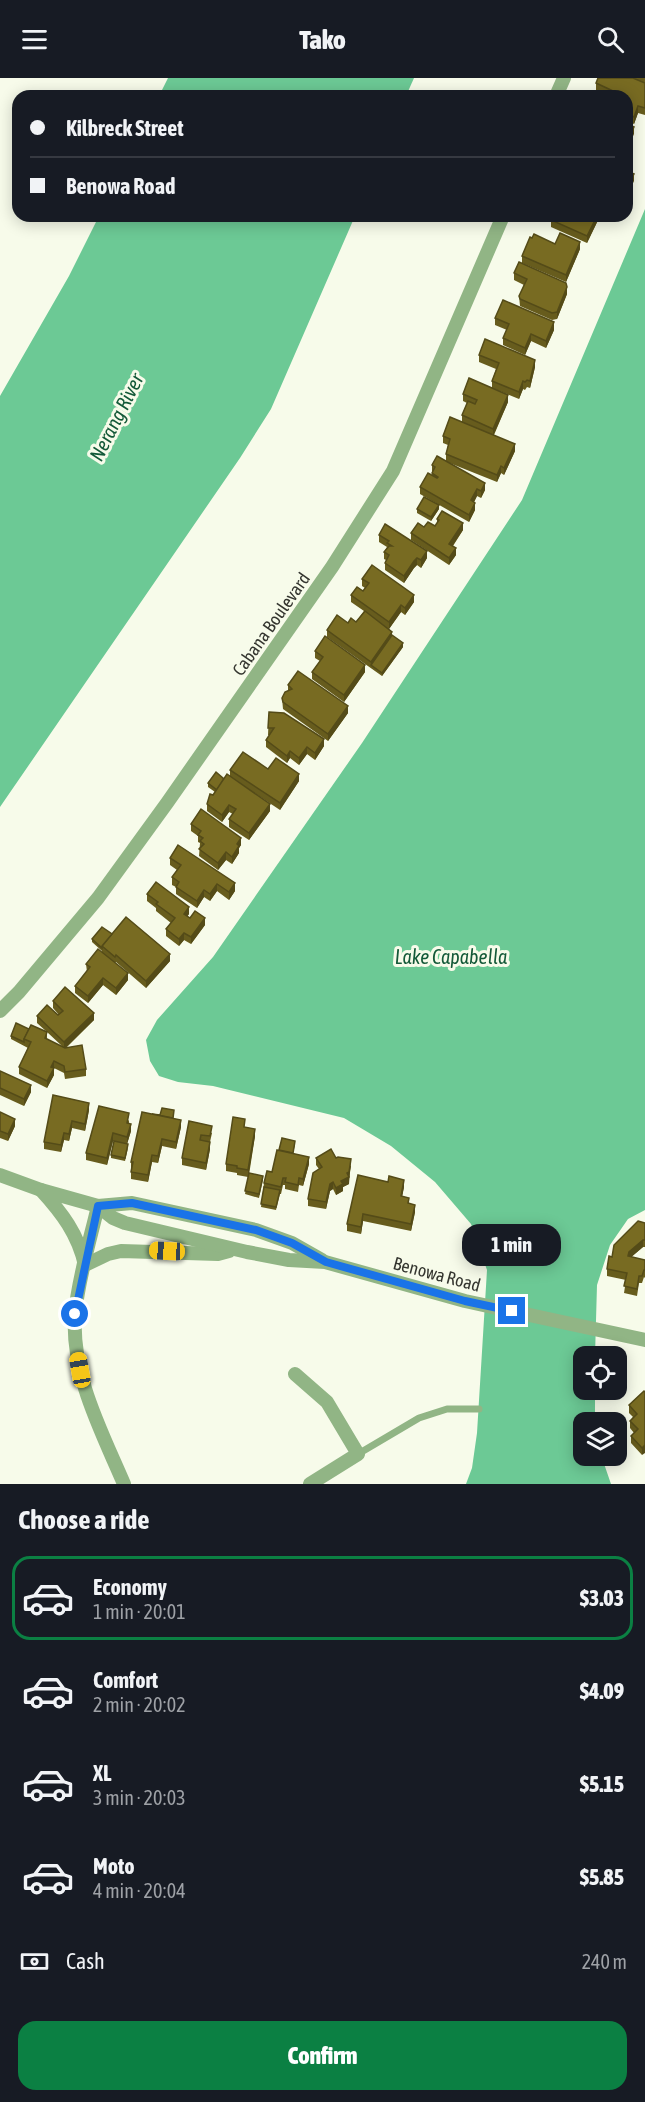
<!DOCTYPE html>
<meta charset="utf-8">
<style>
:root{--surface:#171b24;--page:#242831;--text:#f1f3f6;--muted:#9ea1a6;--line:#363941;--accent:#0b8043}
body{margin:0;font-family:"Asap Condensed",sans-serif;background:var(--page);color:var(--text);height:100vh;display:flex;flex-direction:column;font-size:22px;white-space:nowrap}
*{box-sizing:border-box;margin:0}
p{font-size:20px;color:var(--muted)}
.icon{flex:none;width:33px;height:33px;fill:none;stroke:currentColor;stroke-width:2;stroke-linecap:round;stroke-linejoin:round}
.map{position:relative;height:1406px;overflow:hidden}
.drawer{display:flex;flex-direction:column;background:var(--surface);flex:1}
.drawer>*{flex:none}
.hud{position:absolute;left:12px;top:12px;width:621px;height:132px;border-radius:18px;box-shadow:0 3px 15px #0003;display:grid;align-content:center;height:132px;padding:0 18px;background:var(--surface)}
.controls{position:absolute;left:573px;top:1268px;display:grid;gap:12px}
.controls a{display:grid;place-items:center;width:54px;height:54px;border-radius:12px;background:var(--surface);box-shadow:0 3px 15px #0003;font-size:30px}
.end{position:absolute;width:27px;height:27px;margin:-14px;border:8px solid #1a73e8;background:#fff;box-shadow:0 0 0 3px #fff}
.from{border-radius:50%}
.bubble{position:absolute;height:42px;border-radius:18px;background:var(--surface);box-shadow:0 3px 15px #0003;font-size:20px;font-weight:800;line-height:42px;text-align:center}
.car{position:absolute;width:18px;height:36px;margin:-18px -9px;border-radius:8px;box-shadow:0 0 4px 2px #0007;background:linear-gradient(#f5c518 24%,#345 0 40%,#f5c518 0 76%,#345 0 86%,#f5c518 0)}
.hud b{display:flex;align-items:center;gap:21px;height:57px;font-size:22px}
.hud b+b{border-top:2px solid var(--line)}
.hud i{width:15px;height:15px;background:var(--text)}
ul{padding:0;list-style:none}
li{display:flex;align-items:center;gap:18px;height:84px;margin:0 12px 9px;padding:0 6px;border:3px solid transparent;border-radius:18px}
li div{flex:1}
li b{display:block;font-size:22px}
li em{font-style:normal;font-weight:800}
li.current{border-color:var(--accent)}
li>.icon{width:54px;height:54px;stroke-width:1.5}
h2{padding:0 18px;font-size:27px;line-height:72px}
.pay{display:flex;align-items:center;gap:15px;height:66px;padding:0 18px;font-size:22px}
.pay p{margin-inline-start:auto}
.cta{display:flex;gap:12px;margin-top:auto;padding:12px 18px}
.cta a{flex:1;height:69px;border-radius:18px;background:var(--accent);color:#fff;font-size:24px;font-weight:800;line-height:69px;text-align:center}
header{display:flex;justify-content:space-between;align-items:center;height:78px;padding:0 18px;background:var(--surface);font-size:27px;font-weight:800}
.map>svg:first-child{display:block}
.water{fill:#6cc995}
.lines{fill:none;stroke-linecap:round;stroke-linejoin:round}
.lane{stroke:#91b585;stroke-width:7}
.street{stroke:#91b585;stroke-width:14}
.wall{fill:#675c1d;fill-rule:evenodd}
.shaded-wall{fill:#544b18}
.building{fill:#786b22;stroke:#544b18;stroke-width:1.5}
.route{stroke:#1a73e8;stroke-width:8}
.labels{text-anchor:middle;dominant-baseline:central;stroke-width:6;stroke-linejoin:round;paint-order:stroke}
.street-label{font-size:18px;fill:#353630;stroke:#f7fbea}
.water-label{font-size:20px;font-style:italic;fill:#135938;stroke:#f7fbea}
</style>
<header><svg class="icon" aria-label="menu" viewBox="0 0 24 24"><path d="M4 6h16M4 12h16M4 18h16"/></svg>Tako<svg class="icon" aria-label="search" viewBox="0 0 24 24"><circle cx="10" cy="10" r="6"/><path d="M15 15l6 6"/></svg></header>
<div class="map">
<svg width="645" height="1406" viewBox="0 0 645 1406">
<rect width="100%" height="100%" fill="#f7fbea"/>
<!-- water -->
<g class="water">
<path d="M168 0H414L406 18H159Z"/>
<path d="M645 131V1132L628 1141 610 1167 597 1207 595 1278H584V1311H595V1344H584V1377H601L611 1406H466L472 1390 477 1355 487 1192 471 1146 435 1104 391 1068 344 1040 213 1008 178 1004 159 998 150 983 146 962 157 942 213 879 362 665 522 422Z"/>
<path d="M99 138H355L271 331 240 380 0 729V318L69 198Z"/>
</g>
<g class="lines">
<!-- lane -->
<path class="lane" d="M358 1376 419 1340 447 1331H479"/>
<!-- street -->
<g class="street">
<path d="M556 18 564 0"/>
<path d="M0 933 19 914 98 820 167 725 332 489 393 393 503 138"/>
<path d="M0 1097 41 1112 98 1128 132 1125 256 1152 292 1165 322 1182"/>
<path d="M41 1112C62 1135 78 1156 85 1187L108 1176 121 1173 218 1176 229 1173"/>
<path d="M98 1128 113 1140 125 1145 247 1174 289 1182 325 1184 465 1223 645 1262"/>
<path d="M98 1128C90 1162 78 1202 75 1236 71 1297 101 1352 124 1406"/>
<path d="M295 1296 327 1324 358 1376 310 1406"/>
</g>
</g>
<!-- wall -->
<g class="wall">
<path d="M598 0H645V37L638 35 634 46 627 43V18H609L596 12V5Z"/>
<path d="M553 138H600L587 165 551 149V142Z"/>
<path d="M555 166 580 171 566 204 522 185V178Z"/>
<path d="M514 195 567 216 557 241 552 242 520 228 519 218 524 207 514 202Z"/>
<path d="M495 240 554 252 546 270 531 263 525 277 503 267V260L507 252 495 247Z"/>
<path d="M479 277 535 289 530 310 527 309 525 312 523 311 519 321 492 310V303L496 291 479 284Z"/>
<path d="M463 316 508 324 494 357 515 373 504 397 501 395 497 404 447 384 485 412 481 420 477 418 474 424 475 432 469 444 420 416V409L432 397V387L446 383V376L448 367 443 365V358L462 344V337L467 325 463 323Z"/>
<path d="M417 431H439L431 443 417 435Z"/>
<path d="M437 441 463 452 453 468 456 477 449 487 411 462V455L424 449 435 448 437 446Z"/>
<path d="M379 457 427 480 421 490 417 487 414 490 404 505 385 492V485L386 482 384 481V474L387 469 379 464Z"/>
<path d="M362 501 414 524 405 537 401 534 389 551 392 557 403 569 382 598 327 559V552L348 545 356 544 364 533 351 524V517L363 513 365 510 362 508Z"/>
<path d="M315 573 365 594 344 624 312 601V594L320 583 315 580Z"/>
<path d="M288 607 348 635 328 663 283 631 282 620 288 613Z"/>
<path d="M269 634 324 668 315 682 307 676 299 687 290 680 287 685 266 669V662L270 657H268Z"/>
<path d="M268 691 299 703 280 732 230 699V692Z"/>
<path d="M208 705 270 733 249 762 229 749V741L233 736 229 734 222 744 207 733V726L215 714 208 709Z"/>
<path d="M191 746 241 767 239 770V775L232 786 226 782 218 792 199 778 200 765 198 764V758L191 753Z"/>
<path d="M170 780 235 813 229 822 217 813 210 823 204 819 197 830 176 816V809L172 807V799L177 792 170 787Z"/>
<path d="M147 816 189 836 187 838 190 840 205 847 191 866 184 862 179 868 166 858V851L171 845 156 833V830L147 823Z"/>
<path d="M112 856 170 883 146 910 116 884 115 885 128 902 116 917 103 907 88 925 75 915V908L87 894 86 886 102 875V873L92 864V861Z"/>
<path d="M53 923 94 942 66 970 86 991V998L65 1001 64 995 54 990V997L47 1010 19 996V989L28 970 11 961V958L47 954 37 945V938L58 937H59L53 930ZM47 954 62 968 47 961Z"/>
<path d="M0 993 31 1014 24 1028 0 1017Z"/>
<path d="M89 1032 85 1053 72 1050 69 1063 64 1062 61 1074 44 1071V1064Z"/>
<path d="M0 1034 15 1048 8 1063 0 1060Z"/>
<path d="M174 1036 173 1040 181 1049 176 1071 162 1068 158 1085 152 1084 148 1104 131 1101V1084L160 1037Z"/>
<path d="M129 1042V1045L131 1053 127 1066 113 1063 107 1087 86 1082V1075Z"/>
<path d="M189 1043 212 1055 210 1064V1071L206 1092 182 1087V1080Z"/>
<path d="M245 1049 255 1058 249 1097 263 1102 259 1120 245 1116 248 1099 237 1097V1095L226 1093V1086Z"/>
<path d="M295 1067 293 1075 309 1086 303 1108 299 1107 298 1114 285 1111V1107H283L281 1116H280L276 1132 261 1129 264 1105 272 1094 279 1072Z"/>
<path d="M128 1070 125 1083 111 1080V1077Z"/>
<path d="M316 1080H336L351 1088 349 1101V1106L343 1109V1113L336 1117 333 1111 330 1113 326 1131 308 1128V1121L319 1091 316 1087Z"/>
<path d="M404 1109 402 1118 409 1125 415 1134 411 1153 363 1143 361 1156 347 1153V1146Z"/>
<path d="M645 1145V1169H643L631 1179 645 1182V1200L644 1199 642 1205H639L637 1218 624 1215 626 1202 607 1198V1191L612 1179Z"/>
<path d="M644 1313 642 1377 631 1365V1358L634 1355 630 1350V1343L633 1339 629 1335V1327Z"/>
</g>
<!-- shaded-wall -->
<g class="shaded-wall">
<path d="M638 28V35L634 46V39Z"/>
<path d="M634 49V56L627 72V65Z"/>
<path d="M634 96V103L627 118V111Z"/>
<path d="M597 138H600L587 165V158Z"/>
<path d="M580 164V171L566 204V197Z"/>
<path d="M567 209V216L557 241V234Z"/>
<path d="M554 244V252L546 270V263Z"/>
<path d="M531 256V263L525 277V270Z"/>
<path d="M535 282V289L530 310V303Z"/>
<path d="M523 303V311L519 321V314Z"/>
<path d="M508 317V324L493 358V351Z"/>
<path d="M515 366V373L504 397V390Z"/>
<path d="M501 388V395L497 404V397Z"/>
<path d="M485 405V412L481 420V413Z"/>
<path d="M477 411V418L471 430V422Z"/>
<path d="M475 425V432L469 444V437Z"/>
<path d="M439 427V431L431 443V439Z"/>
<path d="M463 445V452L449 473V466Z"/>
<path d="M456 470V477L449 487V480Z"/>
<path d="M427 473V480L421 490V482Z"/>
<path d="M417 480V487L414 490 404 505V498L414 483Z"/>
<path d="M414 517V524L405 537V530Z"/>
<path d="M401 527V534L389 551V544Z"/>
<path d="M392 554V561L371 587V584Z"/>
<path d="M403 565V569L382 598V595Z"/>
<path d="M365 587V594L344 624V617Z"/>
<path d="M348 628V635L328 663V656Z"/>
<path d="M324 661V668L315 682V675Z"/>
<path d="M307 669V676L299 687V680Z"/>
<path d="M290 673V680L287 685V678Z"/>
<path d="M299 696V703L280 732V725Z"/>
<path d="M270 726V733L249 762V755Z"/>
<path d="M229 727V734L222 744V737Z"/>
<path d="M241 760V767L239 770V775L232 786V779L237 766Z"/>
<path d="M226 774V782L218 792V785Z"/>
<path d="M235 805V813L229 822V814Z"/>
<path d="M217 806V813L210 823V816Z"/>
<path d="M204 812V819L197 830V823Z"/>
<path d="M189 829V836L184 843V836Z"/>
<path d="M205 840V847L191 866V859Z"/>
<path d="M184 855V862L179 868V861Z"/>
<path d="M170 876V883L146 910V903Z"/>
<path d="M128 895V902L116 917V910Z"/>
<path d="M103 900V907L88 925V918Z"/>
<path d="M94 935V942L64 971V964Z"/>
<path d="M54 983V997L47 1010V1003L51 989Z"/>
<path d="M31 1007V1014L24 1028V1021Z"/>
<path d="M89 1025V1032L85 1053V1046Z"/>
<path d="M15 1041V1048L8 1063V1056Z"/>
<path d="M181 1042V1049L176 1071V1064Z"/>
<path d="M72 1043V1050L69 1063V1056Z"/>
<path d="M131 1046V1053L127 1066V1059Z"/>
<path d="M255 1051V1058L248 1099V1092Z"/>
<path d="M64 1055V1062L61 1074V1067Z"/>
<path d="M113 1055V1063L107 1087V1080Z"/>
<path d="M162 1061V1068L158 1085V1078Z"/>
<path d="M210 1064V1071L206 1092V1085Z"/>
<path d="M152 1077V1084L148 1104V1097Z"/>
<path d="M309 1079V1086L303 1108V1101Z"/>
<path d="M351 1081 349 1106 343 1109V1113L336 1117V1110L347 1095Z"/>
<path d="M404 1102V1109L401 1125V1118Z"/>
<path d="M333 1104V1111L330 1113 326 1131V1124L330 1106Z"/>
<path d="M415 1127V1134L411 1153V1146Z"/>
<path d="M363 1136V1143L361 1156V1149Z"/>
<path d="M643 1162V1169L629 1181 628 1178 629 1174Z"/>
<path d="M645 1367V1375L642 1377V1370Z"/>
</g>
<!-- building -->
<g class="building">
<path d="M598 0H633L645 5V30L638 28 634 39 627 36V18H611L613 13 596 5Z"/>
<path d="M627 46 634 49 627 65Z"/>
<path d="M627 93 634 96 627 111Z"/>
<path d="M553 138H597L587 158 551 142Z"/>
<path d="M560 155 580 164 566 197 522 178 530 159 532 160 534 156 555 166Z"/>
<path d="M519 184 566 205 567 209 557 234 552 235 520 221 519 218 527 201 514 195Z"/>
<path d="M503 222 554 244 546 263 531 256 525 270 503 260 509 246 495 240Z"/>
<path d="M485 261 535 282 530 303 527 302 525 304 523 303 519 314 492 303 499 285 479 277Z"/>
<path d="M469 300 508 317 493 351 462 337 468 323 475 326 477 322 463 316Z"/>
<path d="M450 339 515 366 504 390 501 388 497 397 446 376 450 361 443 358Z"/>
<path d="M437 378 485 405 481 413 477 411 471 422 475 425 469 437 420 409 428 395 437 400 438 399 432 395 435 389 432 387Z"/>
<path d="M424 419 439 427 431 439 417 431Z"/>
<path d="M442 433 463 445 449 466 456 470 449 480 411 455 418 445 424 449 428 444 435 448 439 442 437 441Z"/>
<path d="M385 446 427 473 421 482 417 480 414 483 404 498 385 485 389 477 384 474 389 468H392L387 465 389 463 379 457Z"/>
<path d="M372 487 414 517 405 530 401 527 389 544 351 517 357 509 363 513 369 505 362 501Z"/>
<path d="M365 533 392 554 371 584 327 552 337 537 348 545 351 540 356 544Z"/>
<path d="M392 557 403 565 382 595 371 587Z"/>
<path d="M325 558 365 587 344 617 312 594 323 579 315 573Z"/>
<path d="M298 593 348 628 328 656 283 624 282 620 285 614 292 611 288 607Z"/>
<path d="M269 634 284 635 324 661 315 675 307 669 299 680 290 673 287 678 266 662 274 650H268Z"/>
<path d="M243 674 268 691 276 680 299 696 280 725 230 692Z"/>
<path d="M216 694 224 701 217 712 208 705Z"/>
<path d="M227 696 270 726 249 755 229 741 236 731 229 727 222 737 207 726 210 716 213 717Z"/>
<path d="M201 731 241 760 237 766 239 768 232 779 226 774 218 785 199 771 204 766 200 763 203 760 198 757 201 753 191 746Z"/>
<path d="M178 767 235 805 229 814 217 806 210 816 204 812 197 823 176 809 179 804 172 799 181 787 170 780Z"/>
<path d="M156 804 189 829 184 836 190 840 195 833 205 840 191 859 184 855 179 861 166 851 175 840 156 826 158 824 147 816Z"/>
<path d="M126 839 170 876 146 903 116 877 115 879 102 868Z"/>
<path d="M102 849 112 856 102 868V870L92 861Z"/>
<path d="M98 871 128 895 116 910 103 900 88 918 75 908 90 889 86 886Z"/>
<path d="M65 909 94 935 64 964 37 938 47 927 58 937 63 933 53 923Z"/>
<path d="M16 945 29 951 24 961V964L11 958Z"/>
<path d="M31 947 47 954 45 960 65 970 82 967 86 991 65 994 64 988 54 983 51 989 54 990 47 1003 19 989 31 964 24 961Z"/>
<path d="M0 993 31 1007 24 1021 0 1010Z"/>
<path d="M53 1017 89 1025 85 1046 72 1043 69 1056 64 1055 61 1067 44 1064Z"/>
<path d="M99 1028 129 1035 127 1045 131 1046 127 1059 113 1055 107 1080 86 1075Z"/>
<path d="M162 1030 174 1032 173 1040 152 1036 160 1037Z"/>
<path d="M0 1034 15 1041 8 1056 0 1053Z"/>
<path d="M142 1034 181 1042 176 1064 162 1061 158 1078 152 1077 148 1097 131 1094 133 1084H131Z"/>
<path d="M233 1039 245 1041 244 1049 255 1051 248 1092 237 1090V1088L226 1086Z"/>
<path d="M189 1043 212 1048 210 1058 201 1057 200 1062 210 1064 206 1085 182 1080Z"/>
<path d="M282 1060 295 1063 293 1075 279 1072Z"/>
<path d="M114 1063 128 1066 125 1080 111 1077Z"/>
<path d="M331 1071 336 1080 338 1079 351 1081 349 1094 347 1095 349 1099 341 1103 343 1106 336 1110 333 1104 330 1106 326 1124 308 1121 313 1095 322 1089 316 1080Z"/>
<path d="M277 1072 309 1079 303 1101 299 1100 298 1107 285 1104 286 1100H283L281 1109 264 1105 267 1093 272 1094Z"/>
<path d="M249 1095 263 1098 259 1116 245 1113Z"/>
<path d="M358 1097 388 1104 389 1098 404 1102 401 1118 409 1120 408 1125 415 1127 411 1146 363 1136 361 1149 347 1146Z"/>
<path d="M264 1109 280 1112 276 1129 261 1126Z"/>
<path d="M638 1143 645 1145V1162H643L629 1174 628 1178 645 1182V1192H644L642 1198H639L637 1211 624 1208 627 1195 607 1191 609 1178 612 1179 614 1167Z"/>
<path d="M644 1313 645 1314V1367L642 1370 631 1358 638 1351 630 1343 637 1336 629 1327Z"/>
</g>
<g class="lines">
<!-- route -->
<path class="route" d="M75 1236 98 1128 132 1125 256 1152 292 1165 326 1184 465 1223 512 1233"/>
</g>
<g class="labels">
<!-- street labels -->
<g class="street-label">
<text transform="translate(271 546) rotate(-55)">Cabana Boulevard</text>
<text transform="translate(437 1196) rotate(15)">Benowa Road</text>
</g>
<!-- water labels -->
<g class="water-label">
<text transform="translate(116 339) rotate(-63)">Nerang River</text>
<text x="451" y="878">Lake Capabella</text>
</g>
</g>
</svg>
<div class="controls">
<a><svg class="icon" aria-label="locate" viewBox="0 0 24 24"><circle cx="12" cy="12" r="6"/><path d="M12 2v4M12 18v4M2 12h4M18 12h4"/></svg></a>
<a><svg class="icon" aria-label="layers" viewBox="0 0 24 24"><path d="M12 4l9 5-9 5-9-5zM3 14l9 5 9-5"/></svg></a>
</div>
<i class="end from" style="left:75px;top:1236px"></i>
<i class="end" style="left:512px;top:1233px"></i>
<div class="bubble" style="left:462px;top:1146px;width:99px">1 min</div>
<i class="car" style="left:167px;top:1173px;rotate:273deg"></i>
<i class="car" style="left:80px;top:1292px;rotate:350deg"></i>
<div class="hud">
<b><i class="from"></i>Kilbreck Street</b>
<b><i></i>Benowa Road</b>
</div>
</div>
<section class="drawer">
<h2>Choose a ride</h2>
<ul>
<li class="current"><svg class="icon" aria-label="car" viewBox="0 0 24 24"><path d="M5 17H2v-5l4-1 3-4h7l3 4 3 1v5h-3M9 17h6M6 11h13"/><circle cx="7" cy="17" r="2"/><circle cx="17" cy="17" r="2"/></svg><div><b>Economy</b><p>1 min · 20:01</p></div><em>$3.03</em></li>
<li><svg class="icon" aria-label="car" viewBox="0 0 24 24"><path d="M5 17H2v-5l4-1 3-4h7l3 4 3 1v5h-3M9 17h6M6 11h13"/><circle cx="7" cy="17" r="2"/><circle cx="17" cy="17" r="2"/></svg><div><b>Comfort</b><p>2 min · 20:02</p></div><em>$4.09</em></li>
<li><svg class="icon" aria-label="car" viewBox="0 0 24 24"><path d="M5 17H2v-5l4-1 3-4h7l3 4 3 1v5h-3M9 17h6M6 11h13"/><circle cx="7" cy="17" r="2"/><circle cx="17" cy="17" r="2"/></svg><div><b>XL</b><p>3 min · 20:03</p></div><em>$5.15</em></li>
<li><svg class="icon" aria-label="car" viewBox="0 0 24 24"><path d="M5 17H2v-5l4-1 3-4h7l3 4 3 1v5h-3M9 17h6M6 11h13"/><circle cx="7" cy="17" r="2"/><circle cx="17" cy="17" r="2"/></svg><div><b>Moto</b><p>4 min · 20:04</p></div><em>$5.85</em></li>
</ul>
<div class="pay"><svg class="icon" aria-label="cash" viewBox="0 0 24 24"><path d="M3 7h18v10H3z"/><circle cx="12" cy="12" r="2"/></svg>Cash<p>240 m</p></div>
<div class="cta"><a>Confirm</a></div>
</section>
